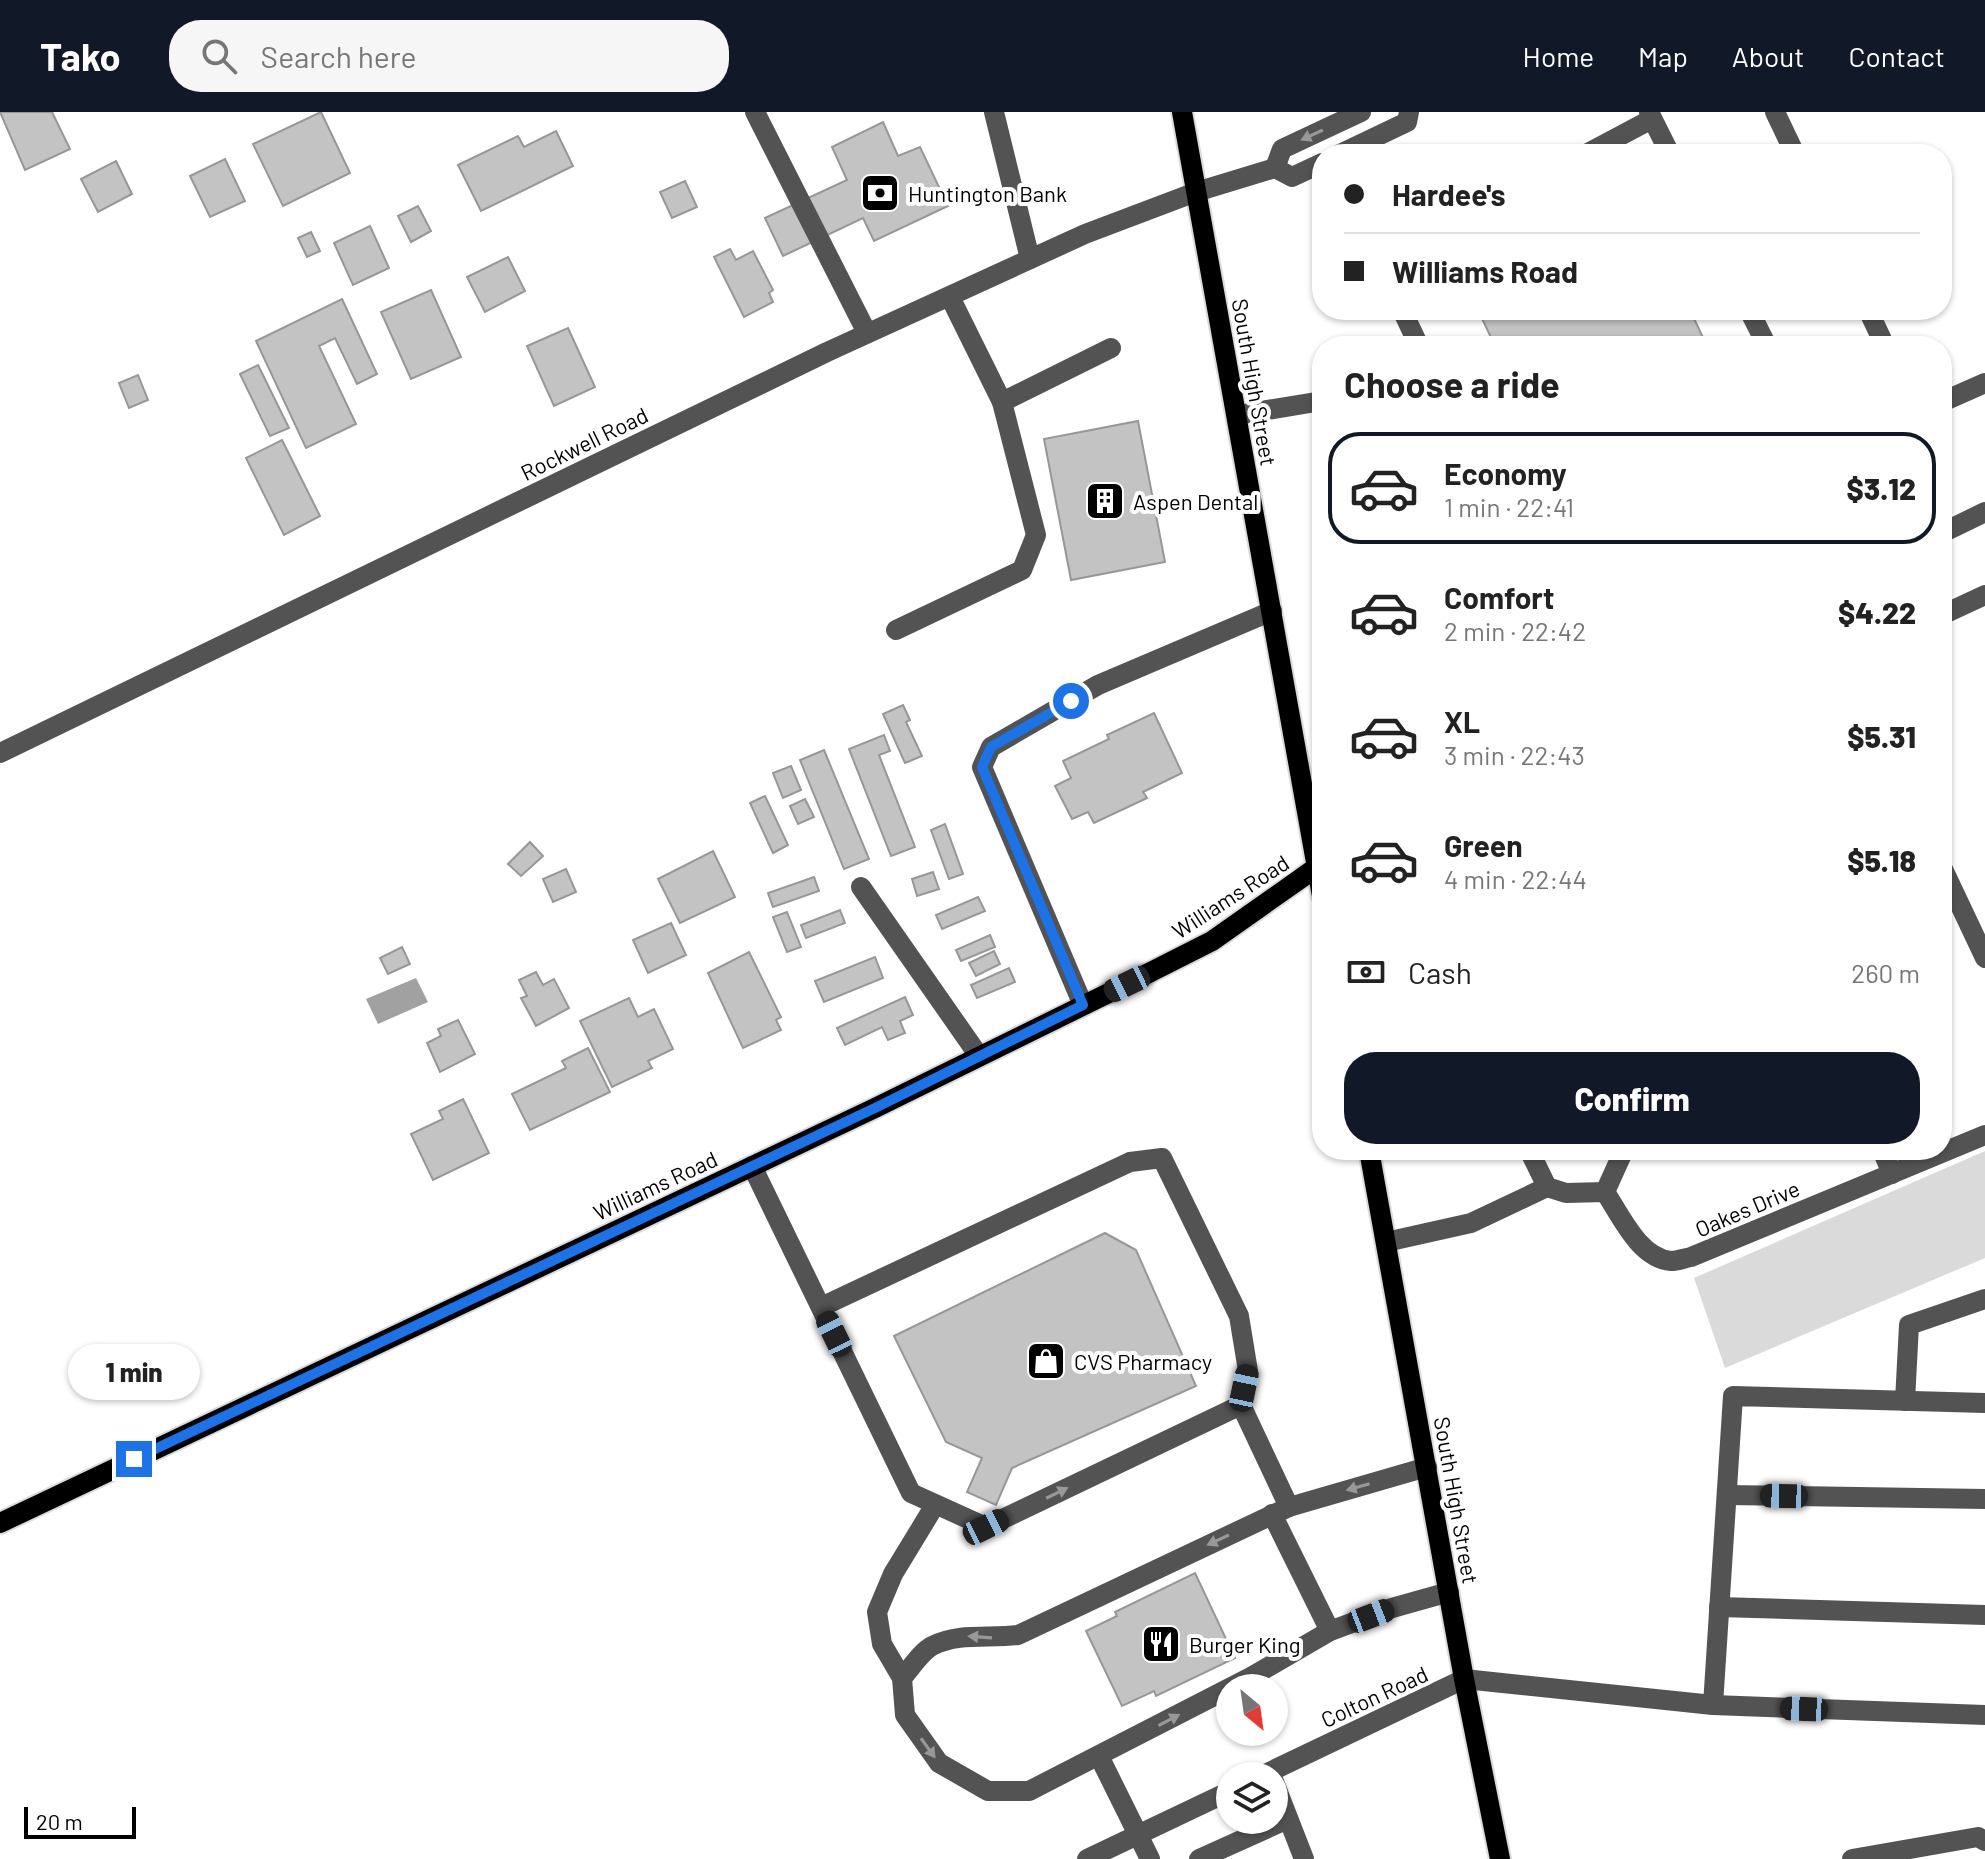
<!DOCTYPE html>
<meta charset="utf-8">
<style>
:root{--surface:#fff;--page:#f6f6f6;--text:#222;--muted:#767676;--line:#e0e0e0;--accent:#111827}
body{margin:0;font-family:Barlow,sans-serif;background:var(--page);color:var(--text);height:100vh;display:flex;flex-direction:column;font-size:30px;white-space:nowrap}
*{box-sizing:border-box;margin:0}
p{font-size:26px;color:var(--muted)}
.icon{flex:none;width:44px;height:44px;fill:none;stroke:currentColor;stroke-width:2;stroke-linecap:round;stroke-linejoin:round}
.map{position:relative;flex:1;overflow:hidden}
.drawer{position:absolute;left:1312px;top:224px;width:640px;height:824px;display:flex;flex-direction:column;background:var(--surface);border-radius:32px;box-shadow:0 2px 6px #0004}
.drawer>*{flex:none}
.guide{position:absolute;left:1312px;top:32px;width:640px;height:176px;border-radius:32px;box-shadow:0 2px 6px #0004;display:grid;align-content:center;height:176px;padding:0 32px;background:var(--surface)}
.needle{width:52px;rotate:151deg}
.fabs{position:absolute;left:1216px;top:1562px;display:grid;gap:16px}
.fabs a{display:grid;place-items:center;width:72px;height:72px;border-radius:50%;background:var(--surface);box-shadow:0 2px 6px #0004;font-size:40px}
.scale{position:absolute;left:24px;bottom:20px;width:112px;box-sizing:border-box;padding-left:8px;border:4px solid #000;border-top:0;font-size:22px;line-height:28px;white-space:nowrap;color:#000;-webkit-text-stroke:6px #fff;paint-order:stroke}
.end{position:absolute;width:36px;height:36px;margin:-18px;border:10px solid #1a73e8;background:#fff;box-shadow:0 0 0 4px #fff}
.from{border-radius:50%}
.bubble{position:absolute;height:56px;border-radius:28px;background:var(--surface);box-shadow:0 2px 6px #0004;font-size:26px;font-weight:800;line-height:56px;text-align:center}
.car{position:absolute;width:24px;height:48px;margin:-24px -12px;border-radius:10px;box-shadow:0 0 6px 2px #0007;background:linear-gradient(#222 24%,#8ab4d8 0 40%,#222 0 76%,#8ab4d8 0 86%,#222 0)}
.guide b{display:flex;align-items:center;gap:28px;height:76px;font-size:30px}
.guide b+b{border-top:2px solid var(--line)}
.guide i{width:20px;height:20px;background:var(--text)}
ul{padding:0;list-style:none}
li{display:flex;align-items:center;gap:24px;height:112px;margin:0 16px 12px;padding:0 16px;border:4px solid transparent;border-radius:32px}
li div{flex:1}
li b{display:block;font-size:30px}
li em{font-style:normal;font-weight:800}
li.on{border-color:var(--accent)}
li>.icon{width:72px;height:72px;stroke-width:1.5}
h2{padding:0 32px;font-size:36px;line-height:96px}
.pay{display:flex;align-items:center;gap:20px;height:88px;padding:0 32px;font-size:30px}
.pay p{margin-inline-start:auto}
.button{display:flex;gap:16px;margin-top:auto;padding:16px 32px}
.button a{flex:1;height:92px;border-radius:32px;background:var(--accent);color:#fff;font-size:32px;font-weight:800;line-height:92px;text-align:center}
header{display:flex;align-items:center;gap:48px;box-sizing:border-box;height:112px;padding:0 40px;background:var(--accent);color:#fff}
header strong{font-size:38px}
nav{display:flex;gap:44px;margin-inline-start:auto;font-size:28px}
.search{width:560px;height:72px;background:var(--page);display:flex;align-items:center;gap:20px;box-sizing:border-box;padding:0 28px;border-radius:32px;color:var(--muted);font-size:30px}
.map>svg:first-child{display:block}
.green{fill:#dadada}
.water{fill:#a1a1a1}
.building{fill:#c3c3c3;stroke:#979797;stroke-width:2}
.lines{fill:none;stroke-linecap:round;stroke-linejoin:round}
.major-casing{stroke:#dbdbdb;stroke-width:24}
.minor{stroke:#535353;stroke-width:20}
.major{stroke:#000;stroke-width:20}
.oneway{fill:#989898}
.route{stroke:#1a73e8;stroke-width:10}
.labels{text-anchor:middle;dominant-baseline:central;stroke-width:8;stroke-linejoin:round;paint-order:stroke}
.poi-label{font-size:22px;fill:#000;stroke:#fff;text-anchor:start}
.street-label{font-size:22px;fill:#000;stroke:#fff}
</style>
<header>
<strong>Tako</strong>
<div class="search"><svg class="icon" aria-label="search" viewBox="0 0 24 24"><circle cx="10" cy="10" r="6"/><path d="M15 15l6 6"/></svg>Search here</div>
<nav><a>Home</a><a>Map</a><a>About</a><a>Contact</a></nav>
</header>
<div class="map">
<svg width="1985" height="1747" viewBox="0 0 1985 1747">
<rect width="100%" height="100%" fill="#fff"/>
<!-- green -->
<path class="green" d="M1985 1039V1146L1725 1256 1694 1166Z"/>
<!-- water -->
<path class="water" d="M416 866 428 890 378 912 366 887Z"/>
<!-- building -->
<g class="building">
<path d="M0 0H52L70 37 25 58Z"/>
<path d="M321 0 350 61 283 94 253 32Z"/>
<path d="M883 10 898 44 920 35 948 94 874 129 863 106 783 144 765 106 847 68 832 35Z"/>
<path d="M556 19 573 54 481 99 458 53 518 24 524 35Z"/>
<path d="M225 47 245 89 210 105 190 64Z"/>
<path d="M116 49 132 82 98 100 81 67Z"/>
<path d="M685 69 697 95 672 106 660 80Z"/>
<path d="M418 94 431 119 411 130 398 104Z"/>
<path d="M370 114 389 156 353 173 334 131Z"/>
<path d="M311 120 320 139 307 145 298 126Z"/>
<path d="M730 137 736 148 753 139 773 178 769 181 773 190 744 205 714 145Z"/>
<path d="M508 145 525 179 485 200 467 165Z"/>
<path d="M431 178 461 245 411 267 381 200Z"/>
<path d="M342 187 377 262 357 272 335 226 319 234 356 312 306 336 256 229Z"/>
<path d="M1478 198H1690L1707 234H1495Z"/>
<path d="M568 216 595 275 554 294 527 234Z"/>
<path d="M258 253 289 316 270 324 240 262Z"/>
<path d="M138 263 148 288 129 296 119 271Z"/>
<path d="M1138 309 1165 450 1071 468 1044 327Z"/>
<path d="M282 328 320 404 284 423 246 346Z"/>
<path d="M903 593 910 608 906 610 922 644 905 651 883 602Z"/>
<path d="M1154 601 1182 661 1143 680 1147 686 1094 711 1088 700 1072 707 1055 674 1071 666 1063 649 1109 627 1107 623Z"/>
<path d="M884 623 890 639 879 643 915 735 891 744 849 637Z"/>
<path d="M824 638 869 747 844 757 800 648Z"/>
<path d="M791 654 801 678 783 686 773 661Z"/>
<path d="M765 684 788 733 773 741 750 691Z"/>
<path d="M805 687 814 705 798 712 790 694Z"/>
<path d="M945 712 963 762 949 767 931 718Z"/>
<path d="M530 730 543 744 521 764 508 752Z"/>
<path d="M713 739 735 785 680 811 658 767Z"/>
<path d="M566 757 576 780 553 790 543 767Z"/>
<path d="M933 760 939 777 917 784 912 767Z"/>
<path d="M814 765 819 779 773 795 768 781Z"/>
<path d="M978 785 985 799 942 817 936 803Z"/>
<path d="M840 798 845 811 806 826 801 813Z"/>
<path d="M787 800 801 835 787 840 773 805Z"/>
<path d="M671 811 686 843 648 861 633 828Z"/>
<path d="M990 823 995 835 961 849 956 838Z"/>
<path d="M402 835 410 852 388 862 380 846Z"/>
<path d="M994 839 1000 852 976 864 969 851Z"/>
<path d="M749 840 781 905 776 908 781 918 743 936 708 861Z"/>
<path d="M875 845 883 866 824 890 815 869Z"/>
<path d="M1009 856 1015 870 977 886 971 873Z"/>
<path d="M536 860 543 873 554 867 569 896 536 914 521 886 527 884 519 868Z"/>
<path d="M905 885 913 903 900 909 905 921 888 928 882 915 845 933 837 916Z"/>
<path d="M629 886 638 905 654 897 673 937 648 949 652 956 612 975 580 909Z"/>
<path d="M458 908 475 942 440 960 427 931 441 924 438 917Z"/>
<path d="M588 936 610 980 530 1018 512 982 566 956 562 949Z"/>
<path d="M463 987 489 1041 433 1068 411 1022 443 1007 439 999Z"/>
<path d="M1105 1121 1136 1138 1196 1274 1012 1356 996 1393 967 1380 982 1346 946 1330 894 1224Z"/>
<path d="M1195 1461 1235 1546 1156 1584 1154 1579 1122 1594 1086 1519 1117 1504 1115 1500Z"/>
</g>
<g class="lines">
<!-- major casing -->
<g class="major-casing">
<g id="major">
<path d="M1182 0 1322 784"/>
<path d="M1369 1038 1464 1567 1500 1747"/>
<path d="M0 1411 875 996 1127 872 1212 829 1317 755"/>
</g>
</g>
<!-- minor -->
<g class="minor">
<path d="M755 0 867 221"/>
<path d="M994 0 1030 147"/>
<path d="M1649 0 1670 42"/>
<path d="M1775 0 1795 42"/>
<path d="M1340 42 1407 10 1409 0"/>
<path d="M1586 42 1652 7"/>
<path d="M1275 56 1282 37 1361 0"/>
<path d="M950 185 1002 290 1111 236"/>
<path d="M1402 198 1419 234"/>
<path d="M1749 198 1767 234"/>
<path d="M1868 198 1885 234"/>
<path d="M1942 290 1985 271"/>
<path d="M1237 303 1322 289"/>
<path d="M1942 421 1985 400"/>
<path d="M1942 503 1985 483"/>
<path d="M896 518 1022 458 1036 423 1002 290"/>
<path d="M0 641 827 240 1085 122 1196 80 1275 56 1292 65 1322 51"/>
<path d="M1942 755 1985 846"/>
<path d="M861 775 979 944"/>
<path d="M1083 893 982 655 991 635 1098 573 1272 499"/>
<path d="M1529 1038 1547 1075"/>
<path d="M1882 1038 1892 1062"/>
<path d="M752 1054 911 1381 986 1415 1241 1293"/>
<path d="M1547 1075 1566 1081 1605 1080C1621 1104 1639 1146 1671 1149 1677 1149 1685 1146 1691 1145L1985 1023"/>
<path d="M1605 1080 1624 1038"/>
<path d="M1386 1130 1471 1111 1547 1075"/>
<path d="M821 1195 1130 1050 1162 1046 1239 1204 1248 1259 1241 1293 1289 1395"/>
<path d="M1905 1289 1909 1213 1985 1187"/>
<path d="M1727 1383 1985 1387"/>
<path d="M935 1393 893 1462 877 1500 882 1532 902 1566 905 1603 939 1651 988 1679H1029L1251 1565 1330 1519 1392 1496 1449 1480"/>
<path d="M1272 1402 1330 1519"/>
<path d="M1719 1495 1985 1503"/>
<path d="M902 1566C911 1556 921 1540 932 1534 959 1520 990 1527 1018 1523L1289 1395 1427 1355"/>
<path d="M1713 1593 1733 1284 1985 1291"/>
<path d="M1099 1644 1150 1747"/>
<path d="M1261 1664 1464 1567 1713 1593 1985 1603"/>
<path d="M1274 1670 1304 1747"/>
<path d="M1087 1747 1230 1679"/>
<path d="M1199 1747 1288 1707"/>
<path d="M1852 1747 1978 1725 1985 1729"/>
</g>
<!-- major -->
<use href="#major" class="major"/>
</g>
<!-- one-way arrows -->
<defs><path id="oneway-solid" d="M-6-.8H1V-3.2L6.5 0L1 3.2V.8H-6Z" transform="scale(2)"/></defs>
<g class="oneway">
<use href="#oneway-solid" transform="translate(1312 23) rotate(155)"/>
<use href="#oneway-solid" transform="translate(1358 1375) rotate(164)"/>
<use href="#oneway-solid" transform="translate(1057 1381) rotate(-26)"/>
<use href="#oneway-solid" transform="translate(1218 1428) rotate(155)"/>
<use href="#oneway-solid" transform="translate(980 1525) rotate(-176)"/>
<use href="#oneway-solid" transform="translate(1169 1608) rotate(-28)"/>
<use href="#oneway-solid" transform="translate(928 1636) rotate(54)"/>
</g>
<g class="lines">
<!-- route -->
<path class="route" d="M134 1347 875 996 1083 893 982 655 991 635 1071 589"/>
</g>
<!-- icons -->
<defs>
<g id="bank-square" transform="scale(2)"><rect x="-9" y="-9" width="18" height="18" rx="4" fill="#000" stroke="#fff"/><path d="M-6-4H6V4H-6ZM0-2.3a2.3 2.3 0 1 0 0 4.6a2.3 2.3 0 1 0 0-4.6Z" fill="#fff"/></g>
<g id="building-square" transform="scale(2)"><rect x="-9" y="-9" width="18" height="18" rx="4" fill="#000" stroke="#fff"/><path d="M-4-6H4V6H1V3H-1V6H-4ZM-2.5-4.3h1.7v1.8h-1.7ZM.8-4.3h1.7v1.8H.8ZM-2.5-1h1.7V.8h-1.7ZM.8-1h1.7V.8H.8Z" fill="#fff"/></g>
<g id="shop-square" transform="scale(2)"><rect x="-9" y="-9" width="18" height="18" rx="4" fill="#000" stroke="#fff"/><path d="M-5-2.5h2.3a2.7 3.5 0 0 1 5.4 0H5L5.5 6h-11ZM-1.5-2.5h3a1.5 2.3 0 0 0-3 0Z" fill="#fff"/></g>
<g id="restaurant-square" transform="scale(2)"><rect x="-9" y="-9" width="18" height="18" rx="4" fill="#000" stroke="#fff"/><path d="M-5-6h1v4h1v-4h1v4h1v-4h1v5L-1.5 .5V6h-2V.5L-5-1ZM5-6V6H3V1.5H1.5Q1.5-4 5-6Z" fill="#fff"/></g>
</defs>
<g fill-rule="evenodd">
<use href="#bank-square" x="880" y="81"/>
<use href="#building-square" x="1105" y="389"/>
<use href="#shop-square" x="1046" y="1249"/>
<use href="#restaurant-square" x="1161" y="1532"/>
</g>
<g class="labels">
<!-- poi labels -->
<g class="poi-label">
<text x="908" y="81">Huntington Bank</text>
<text x="1133" y="389">Aspen Dental</text>
<text x="1074" y="1249">CVS Pharmacy</text>
<text x="1189" y="1532">Burger King</text>
</g>
<!-- street labels -->
<g class="street-label">
<text transform="translate(1255 270) rotate(80)">South High Street</text>
<text transform="translate(584 331) rotate(-26)">Rockwell Road</text>
<text transform="translate(1230 784) rotate(-33)">Williams Road</text>
<text transform="translate(655 1073) rotate(-25)">Williams Road</text>
<text transform="translate(1747 1096) rotate(-23)">Oakes Drive</text>
<text transform="translate(1457 1388) rotate(80)">South High Street</text>
<text transform="translate(1374 1584) rotate(-25)">Colton Road</text>
</g>
</g>
</svg>
<div class="fabs">
<a><svg class="needle" viewBox="-14 -14 28 28"><path d="M0-13l5 13h-10z" fill="#e53935"/><path d="M0 13l5-13h-10z" fill="#767676"/></svg></a>
<a><svg class="icon" aria-label="layers" viewBox="0 0 24 24"><path d="M12 4l9 5-9 5-9-5zM3 14l9 5 9-5"/></svg></a>
</div>
<div class="scale">20 m</div>
<i class="end from" style="left:1071px;top:589px"></i>
<i class="end" style="left:134px;top:1347px"></i>
<div class="bubble" style="left:68px;top:1232px;width:132px">1 min</div>
<i class="car" style="left:1127px;top:872px;rotate:244deg"></i>
<i class="car" style="left:834px;top:1222px;rotate:334deg"></i>
<i class="car" style="left:1244px;top:1276px;rotate:12deg"></i>
<i class="car" style="left:1784px;top:1384px;rotate:271deg"></i>
<i class="car" style="left:986px;top:1415px;rotate:64deg"></i>
<i class="car" style="left:1371px;top:1504px;rotate:69deg"></i>
<i class="car" style="left:1804px;top:1597px;rotate:272deg"></i>
<div class="guide">
<b><i class="from"></i>Hardee's</b>
<b><i></i>Williams Road</b>
</div>
<section class="drawer">
<h2>Choose a ride</h2>
<ul>
<li class="on"><svg class="icon" aria-label="car" viewBox="0 0 24 24"><path d="M5 17H2v-5l4-1 3-4h7l3 4 3 1v5h-3M9 17h6M6 11h13"/><circle cx="7" cy="17" r="2"/><circle cx="17" cy="17" r="2"/></svg><div><b>Economy</b><p>1 min · 22:41</p></div><em>$3.12</em></li>
<li><svg class="icon" aria-label="car" viewBox="0 0 24 24"><path d="M5 17H2v-5l4-1 3-4h7l3 4 3 1v5h-3M9 17h6M6 11h13"/><circle cx="7" cy="17" r="2"/><circle cx="17" cy="17" r="2"/></svg><div><b>Comfort</b><p>2 min · 22:42</p></div><em>$4.22</em></li>
<li><svg class="icon" aria-label="car" viewBox="0 0 24 24"><path d="M5 17H2v-5l4-1 3-4h7l3 4 3 1v5h-3M9 17h6M6 11h13"/><circle cx="7" cy="17" r="2"/><circle cx="17" cy="17" r="2"/></svg><div><b>XL</b><p>3 min · 22:43</p></div><em>$5.31</em></li>
<li><svg class="icon" aria-label="car" viewBox="0 0 24 24"><path d="M5 17H2v-5l4-1 3-4h7l3 4 3 1v5h-3M9 17h6M6 11h13"/><circle cx="7" cy="17" r="2"/><circle cx="17" cy="17" r="2"/></svg><div><b>Green</b><p>4 min · 22:44</p></div><em>$5.18</em></li>
</ul>
<div class="pay"><svg class="icon" aria-label="cash" viewBox="0 0 24 24"><path d="M3 7h18v10H3z"/><circle cx="12" cy="12" r="2"/></svg>Cash<p>260 m</p></div>
<div class="button"><a>Confirm</a></div>
</section>
</div>
